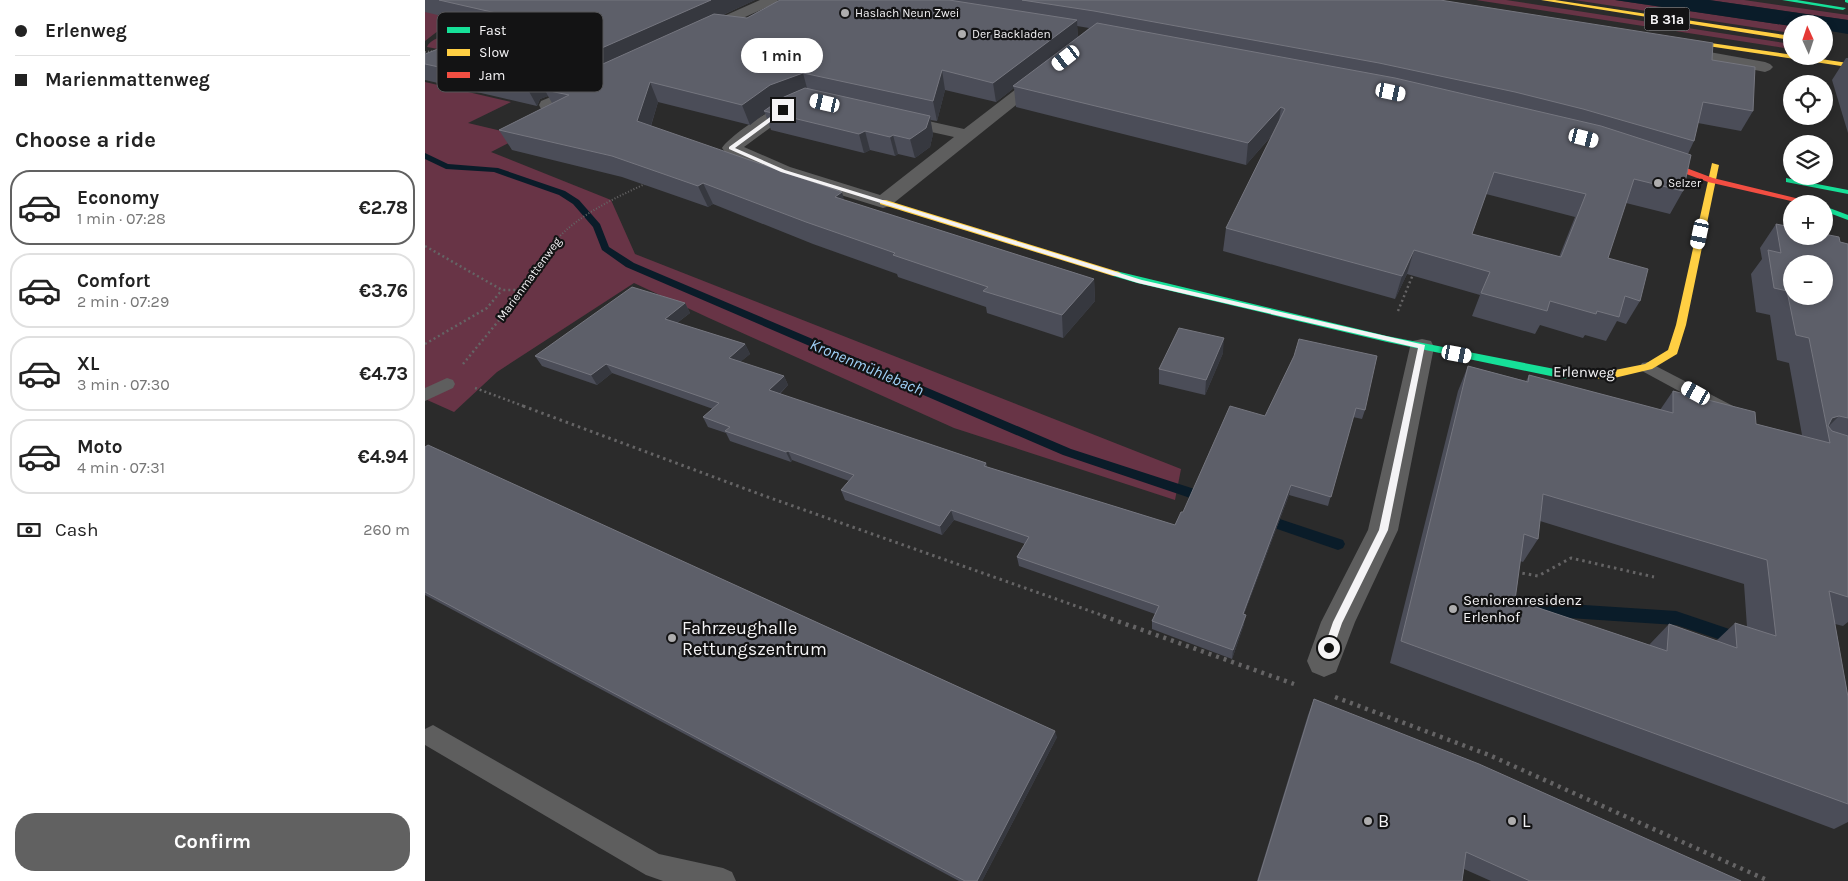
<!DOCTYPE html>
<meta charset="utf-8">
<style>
:root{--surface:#fff;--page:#f6f6f6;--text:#222;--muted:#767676;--line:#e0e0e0;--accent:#616161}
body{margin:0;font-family:Karla,sans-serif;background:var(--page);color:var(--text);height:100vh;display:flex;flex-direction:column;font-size:19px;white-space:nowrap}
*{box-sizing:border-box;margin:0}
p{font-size:16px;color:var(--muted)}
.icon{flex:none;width:28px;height:28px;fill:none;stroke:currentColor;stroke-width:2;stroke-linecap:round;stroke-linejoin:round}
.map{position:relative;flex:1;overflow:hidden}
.sheet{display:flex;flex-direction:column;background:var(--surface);width:425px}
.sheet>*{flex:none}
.top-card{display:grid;align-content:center;height:110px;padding:0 15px;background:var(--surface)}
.needle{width:32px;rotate:357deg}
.tools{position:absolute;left:1358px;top:15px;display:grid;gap:10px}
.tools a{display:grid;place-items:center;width:50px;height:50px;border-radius:50%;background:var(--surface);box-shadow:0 2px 8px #0003;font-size:25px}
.end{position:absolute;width:22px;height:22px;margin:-11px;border:6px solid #f4f3f5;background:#111;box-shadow:0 0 0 2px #111}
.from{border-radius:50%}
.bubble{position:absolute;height:35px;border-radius:18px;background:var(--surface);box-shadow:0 2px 8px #0003;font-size:16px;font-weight:700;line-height:35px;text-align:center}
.car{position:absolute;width:15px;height:30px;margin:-15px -8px;border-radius:6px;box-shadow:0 0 4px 1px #0007;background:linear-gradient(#fff 24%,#345 0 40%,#fff 0 76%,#345 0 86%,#fff 0)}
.top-card b{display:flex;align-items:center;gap:18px;height:48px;font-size:19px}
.top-card b+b{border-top:1px solid var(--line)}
.top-card i{width:12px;height:12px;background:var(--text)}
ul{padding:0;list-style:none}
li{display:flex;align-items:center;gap:15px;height:75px;margin:0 10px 8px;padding:0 5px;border:2px solid var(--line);border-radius:20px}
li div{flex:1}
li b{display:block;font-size:19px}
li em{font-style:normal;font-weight:700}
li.selected{border-color:var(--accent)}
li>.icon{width:45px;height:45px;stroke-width:1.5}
h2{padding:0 15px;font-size:22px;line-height:60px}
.pay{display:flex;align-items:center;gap:12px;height:55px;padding:0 15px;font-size:19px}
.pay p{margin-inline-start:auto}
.cta{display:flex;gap:10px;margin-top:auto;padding:10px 15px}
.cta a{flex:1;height:58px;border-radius:20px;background:var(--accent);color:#fff;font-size:20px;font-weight:700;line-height:58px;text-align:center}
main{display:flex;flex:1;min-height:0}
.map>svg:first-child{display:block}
.green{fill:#683446}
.water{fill:#0a1c29}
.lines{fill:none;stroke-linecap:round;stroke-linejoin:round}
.stream{fill:#0a1c29;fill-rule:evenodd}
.path-far3{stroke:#656465;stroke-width:2;stroke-dasharray:1 2;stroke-linecap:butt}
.path-far2{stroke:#656465;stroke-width:2.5;stroke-dasharray:2 3;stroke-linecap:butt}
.path-far1{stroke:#656465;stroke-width:3;stroke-dasharray:2.5 4;stroke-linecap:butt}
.path{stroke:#656465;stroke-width:4.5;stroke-dasharray:3 5;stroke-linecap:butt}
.lane{fill:#5e5e5e;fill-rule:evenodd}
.street{fill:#5e5e5e;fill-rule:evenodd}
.fast{fill:#16e098;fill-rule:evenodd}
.slow{fill:#ffcf43;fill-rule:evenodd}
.jam{fill:#f24e42;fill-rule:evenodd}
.wall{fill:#4b4d58;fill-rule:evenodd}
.shaded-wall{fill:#36383f}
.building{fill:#5d5f69;stroke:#75767f;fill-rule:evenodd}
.route{fill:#f4f3f5}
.poi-dot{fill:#aeadae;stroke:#131314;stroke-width:2}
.labels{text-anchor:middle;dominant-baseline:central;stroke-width:4.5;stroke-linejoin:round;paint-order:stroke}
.far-poi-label{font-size:12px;fill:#f4f3f5;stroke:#131314;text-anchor:start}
.far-street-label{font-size:12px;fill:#f4f3f5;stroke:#131314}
.shield{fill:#131314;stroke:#b0b0b2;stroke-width:1}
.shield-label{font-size:14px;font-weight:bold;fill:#f4f3f5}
.street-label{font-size:15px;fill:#f4f3f5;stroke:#131314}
.poi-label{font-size:15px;fill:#f4f3f5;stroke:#131314;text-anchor:start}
.water-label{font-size:16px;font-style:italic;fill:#a0d2f9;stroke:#131314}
.near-poi-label{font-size:18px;fill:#f4f3f5;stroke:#131314;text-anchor:start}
.key{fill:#131314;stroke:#565658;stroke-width:1}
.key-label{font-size:14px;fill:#f4f3f5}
</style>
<main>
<section class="sheet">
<div class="top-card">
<b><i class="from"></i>Erlenweg</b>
<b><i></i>Marienmattenweg</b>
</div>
<h2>Choose a ride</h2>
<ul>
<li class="selected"><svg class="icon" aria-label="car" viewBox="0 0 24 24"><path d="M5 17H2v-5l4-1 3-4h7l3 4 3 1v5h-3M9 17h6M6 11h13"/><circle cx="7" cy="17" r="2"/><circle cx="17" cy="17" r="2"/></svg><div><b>Economy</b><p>1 min · 07:28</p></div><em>€2.78</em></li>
<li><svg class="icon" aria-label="car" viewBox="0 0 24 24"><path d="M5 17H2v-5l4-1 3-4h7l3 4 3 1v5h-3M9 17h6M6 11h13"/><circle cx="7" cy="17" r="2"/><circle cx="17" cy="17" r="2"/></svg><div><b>Comfort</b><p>2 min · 07:29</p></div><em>€3.76</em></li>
<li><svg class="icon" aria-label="car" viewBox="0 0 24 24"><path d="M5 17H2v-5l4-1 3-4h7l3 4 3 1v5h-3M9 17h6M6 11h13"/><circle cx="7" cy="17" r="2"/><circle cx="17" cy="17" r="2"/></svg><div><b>XL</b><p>3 min · 07:30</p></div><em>€4.73</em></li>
<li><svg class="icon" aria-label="car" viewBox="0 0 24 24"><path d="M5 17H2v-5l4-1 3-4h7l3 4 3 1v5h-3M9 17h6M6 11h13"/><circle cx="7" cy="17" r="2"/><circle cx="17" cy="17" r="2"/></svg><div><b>Moto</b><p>4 min · 07:31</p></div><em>€4.94</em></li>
</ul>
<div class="pay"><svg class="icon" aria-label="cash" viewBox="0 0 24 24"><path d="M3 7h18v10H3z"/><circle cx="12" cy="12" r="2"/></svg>Cash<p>260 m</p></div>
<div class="cta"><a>Confirm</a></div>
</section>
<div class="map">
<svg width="1423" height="881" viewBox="0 0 1423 881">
<rect width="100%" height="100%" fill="#2b2b2b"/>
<!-- green -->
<g class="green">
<path d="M1051 0H1081L1366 44V49Z"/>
<path d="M1149 0H1190L1366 26V33Z"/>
<path d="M1284 0H1319L1423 15V20Z"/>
<path d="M0 7 36 21 18 27 0 41Z"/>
<path d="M37 34 47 37 13 49 2 47C7 36 26 35 37 34Z"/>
<path d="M0 82 86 102 43 123 97 136 66 152 186 200 210 254 756 469 750 500 529 428 284 318 209 283 72 372 29 412 0 399Z"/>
</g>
<!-- water -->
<path class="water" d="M1190 0H1284L1423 20V34L1399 30V24H1366V26Z"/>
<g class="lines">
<!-- stream -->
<g class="stream">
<path d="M0 153 23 164 73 168 140 191 154 200 175 224 184 247 209 263 646 449 788 495 790 499 788 503 783 504 638 455 201 267 177 250 168 227 148 204 134 195 69 172 21 169 0 159Z"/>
<path d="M837 513 918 540 920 544 918 548 913 550 832 522 830 518 832 514Z"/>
<path d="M1109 598 1144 604 1251 611 1319 634 1322 639 1319 644 1314 646 1251 625 1144 618 1109 612 1104 610 1102 605 1104 600Z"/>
</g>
<!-- path-far3 -->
<g class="path-far3">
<path d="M0 52 9 51"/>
<path d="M131 240C155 214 190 198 222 183"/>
</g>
<!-- path-far2 -->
<g class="path-far2">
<path d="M0 246 77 290H98"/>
<path d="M973 311 989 272"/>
<path d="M0 344 62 308 77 290"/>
<path d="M38 364 99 290 132 239"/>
<path d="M50 388 101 407"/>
</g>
<!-- path-far1 -->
<g class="path-far1">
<path d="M98 406 337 495 682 617"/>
<path d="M1091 572 1113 576 1146 558 1229 577"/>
</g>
<!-- path -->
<g class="path">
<path d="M678 616 869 684"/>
<path d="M910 697 1064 755 1344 881"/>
</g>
<!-- lane -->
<g class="lane">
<path d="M1223 362 1312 408 1314 412 1312 416 1306 418 1300 416 1217 371 1215 367 1217 363Z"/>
<path d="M22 378 28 380 30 384 28 388 0 401V388Z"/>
<path d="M8 725 234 854 298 868 307 872 311 881H238L221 875 0 745V729Z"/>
</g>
<!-- street -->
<g class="street">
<path d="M335 0H353L351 3 280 35H270L268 32 270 29Z"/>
<path d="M1251 46 1340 62 1345 64 1348 67 1345 70 1340 72 1246 53 1244 50 1246 47Z"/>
<path d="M619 70 625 72 627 75 625 78 465 206 458 208 351 175 300 152 297 148C306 134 364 95 380 99L382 103 380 107 364 114 319 147 365 167 455 195 529 137 466 123 463 119 466 115 472 114 539 129 613 72Z"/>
<path d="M162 82 168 84 170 87 168 90 128 109H116L114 105 116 101Z"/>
<path d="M997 339 1006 341 1009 347 973 530 930 622 911 672 899 677 887 672 882 661 896 622 943 530 985 347 988 341Z"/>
</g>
<!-- fast -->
<g class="fast">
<path d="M1357 0H1372L1421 8 1418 10Z"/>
<path d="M1420 0H1423V3L1420 2Z"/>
<path d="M1361 178 1423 190V194L1361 182Z"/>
<path d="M1399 206 1423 215V220L1399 211Z"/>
<path d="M691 271 962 336 1140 371 1145 375 1140 379 962 342 712 283 688 276V272Z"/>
</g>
<!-- slow -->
<g class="slow">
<path d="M1116 0H1130L1366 36V40Z"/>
<path d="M1251 38 1423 63V67L1249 41V39Z"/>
<path d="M1287 163 1294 165 1261 325 1252 354 1227 369 1185 379 1136 377 1135 375 1136 373 1140 371H1185L1220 364 1243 350 1251 325Z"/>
<path d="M455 200H461L694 272 696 274 694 276H688L455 204Z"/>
</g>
<!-- jam -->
<path class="jam" d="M1226 157H1232L1288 178 1395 204H1379L1283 182 1226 161Z"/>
</g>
<!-- wall -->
<g class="wall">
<path d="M0 0H330L298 15 322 18 355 0H1015L1287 60 1328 111 1316 131 1273 123 1269 141 1263 154 1258 191 1245 214 1201 203 1183 258 1215 301 1201 324 1192 321 1181 341 1160 335 1158 338 1115 325 1110 334 1047 316 1055 295 982 274 970 299 798 251 801 228 848 134 821 165 591 107 589 88 571 102 520 90 512 121 505 120 508 134 505 147 490 158 473 154 470 156 445 150 439 153 346 130 340 113 325 125 233 102 226 126 419 200 669 279 670 301 638 338 562 313 561 307 473 277 472 274 388 244 288 204 283 207 197 177 87 150 74 130 127 103 123 96 115 99 112 106 0 80V54L67 28 0 12ZM652 26 664 28 653 37ZM1061 194 1150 217 1134 257 1047 234Z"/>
<path d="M1421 58H1423V133L1407 80Z"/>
<path d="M1351 224 1423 244V622L1418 626 1410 624 1423 697V822L1409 829 965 663 1033 391 1043 366 1101 381 1104 375 1235 410 1248 391 1331 424 1377 435 1364 363 1352 360 1345 315 1331 312 1326 274 1337 259 1335 248ZM1115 521 1319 584 1322 627 1310 623 1291 641 1244 624 1224 645 1090 600 1095 561 1098 562 1113 539Z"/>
<path d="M260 303 265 313 252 323 320 344 325 354 315 362 359 376 363 385 355 394 561 463 562 467 750 525 758 512 840 416 869 356 940 410 937 419 928 417 903 506 864 495 819 614V624L807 659 727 629V621L730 614 594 566 592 557 600 544 529 520 517 535 420 500 416 490 424 481 367 460 366 462 305 441 301 433 283 427 278 417 288 409 187 373 172 385 117 366 110 356Z"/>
<path d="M798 353 780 395 734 384V369Z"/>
<path d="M0 447 632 737 557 881H534L0 595Z"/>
<path d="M889 699 1316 881H1066L1039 869 1037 881H832L883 715Z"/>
</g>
<!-- shaded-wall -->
<g class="shaded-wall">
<path d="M286 0H330L130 92 120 90 123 96 115 99 112 106 101 86 104 80Z"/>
<path d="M652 20 653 38 588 86 589 88 571 102 568 83Z"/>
<path d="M517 70 520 90 512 121 508 101Z"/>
<path d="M378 73 383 92 339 111 340 113 325 125 317 105 345 85Z"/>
<path d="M225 82 233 102 221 141 212 121Z"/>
<path d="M856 107 853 128 821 165 823 143Z"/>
<path d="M505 116 508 134 505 147 490 158 485 139Z"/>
<path d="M440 131 445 150 439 153 434 134Z"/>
<path d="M468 135 473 154 470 156 465 137Z"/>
<path d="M278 183 288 204 283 207 273 186Z"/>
<path d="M417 192 423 214 410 197Z"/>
<path d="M989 250 982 274 970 299 977 276Z"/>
<path d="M669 279 670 301 638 338 637 315Z"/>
<path d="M260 303 265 313 245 328 240 319Z"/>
<path d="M799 338 798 353 780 395 781 380Z"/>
<path d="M320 344 325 354 308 368 304 358Z"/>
<path d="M181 364 187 373 172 385 166 375Z"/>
<path d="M359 376 363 385 348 400 344 390Z"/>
<path d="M1414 416 1402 428 1401 424 1407 418Z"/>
<path d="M363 451 367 460 366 462 361 452Z"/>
<path d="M866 485 864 495 816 622 818 614Z"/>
<path d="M526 510 529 520 517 535 515 526Z"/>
<path d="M821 615 819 624 807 659 808 650Z"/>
<path d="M630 731 632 737 557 881H552Z"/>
</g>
<!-- building -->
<g class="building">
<path d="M14 0H286L104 80 101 86 0 64V54L93 18Z"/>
<path d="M355 0H524L652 20 568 83 517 70 508 101 378 73 345 85 317 105 225 82 212 121 417 192 410 197 669 279 637 315 558 291 563 287 468 255 470 253 381 222 278 183 273 186 187 156 74 130 144 95 120 90 289 14 322 18Z"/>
<path d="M597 0H1015L1288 43 1287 60 1330 67 1328 111 1278 102 1269 141 1158 109 1090 92 954 63 669 11Z"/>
<path d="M672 23 970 78 1176 126 1266 155 1258 191 1209 179 1183 258 1223 269 1215 301 1200 296 1194 317 1172 311 1171 314 1125 301 1122 311 1056 293 1065 272 989 250 977 276 801 228 860 109 856 107 823 143 588 86ZM1069 172 1161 194 1136 257 1047 234Z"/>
<path d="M380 88 505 116 501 128 485 139 468 135 465 137 440 131 434 134 339 111 359 97Z"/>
<path d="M1351 224 1366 227V236H1399V234L1414 237 1415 242 1423 244V418L1414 416 1407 418 1403 426 1407 431 1423 436V597L1404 591 1423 697V804L976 641 1043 366 1103 382 1104 375 1248 413V391L1330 412 1331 424 1405 443 1384 338 1371 335 1362 291 1349 288 1343 250 1356 253ZM1366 264H1399V296H1366ZM1118 494 1342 560 1351 636 1310 623 1312 648 1244 624 1242 651 1090 600 1099 534 1113 539Z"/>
<path d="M207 287 260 303 240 319 320 344 304 358 359 376 344 390 561 463 559 466 750 525 756 512H758L805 406 840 416 869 356 874 339 952 356 940 410 931 408 906 497 866 485 818 614 821 615 808 650 727 621 734 606 592 557 604 537 526 510 515 526 416 490 429 475 363 451 361 452 300 431 305 427 278 417 294 403 181 364 166 375 110 356Z"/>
<path d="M754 328 799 338 781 380 734 369Z"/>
<path d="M3 445 630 731 552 881H540L0 592V447Z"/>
<path d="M889 699 1054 764 1316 881H1105L1041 852 1037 881H833Z"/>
</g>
<!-- route -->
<path class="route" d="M356 109 361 110 310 148 360 170 717 280 1000 345 963 530 917 623 907 652 904 653 899 648 908 622 954 530 993 348 713 283 356 172 304 149V147Z"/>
<!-- markers -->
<g class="poi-dot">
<circle cx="420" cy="13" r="5"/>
<circle cx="537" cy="34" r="5"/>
<circle cx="1233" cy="183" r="5"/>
<circle cx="1028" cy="609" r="5"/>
<circle cx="247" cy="638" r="5"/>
<circle cx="943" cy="821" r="5"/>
<circle cx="1087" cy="821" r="5"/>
</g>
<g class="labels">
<!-- far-poi labels -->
<g class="far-poi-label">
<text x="430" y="13">Haslach Neun Zwei</text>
<text x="547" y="34">Der Backladen</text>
<text x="1243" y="183">Selzer</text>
</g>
<!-- far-street labels -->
<g class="far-street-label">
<text transform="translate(104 279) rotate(-54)">Marienmattenweg</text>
</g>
<!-- shield labels -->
<rect class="shield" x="1219.5" y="7.5" width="45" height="23" rx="4"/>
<g class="shield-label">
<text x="1242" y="19">B 31a</text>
</g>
<!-- street labels -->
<g class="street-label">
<text transform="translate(1159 372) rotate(1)">Erlenweg</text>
</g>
<!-- poi labels -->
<g class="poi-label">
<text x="1038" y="600">Seniorenresidenz<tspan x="1038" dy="17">Erlenhof</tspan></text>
</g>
<!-- water labels -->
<g class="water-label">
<text transform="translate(442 367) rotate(23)">Kronenmühlebach</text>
</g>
<!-- near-poi labels -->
<g class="near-poi-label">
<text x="257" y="628">Fahrzeughalle<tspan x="257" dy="21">Rettungszentrum</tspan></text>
<text x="953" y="821">B</text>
<text x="1097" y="821">L</text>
</g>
</g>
<!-- legend -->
<rect x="12" y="12" width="166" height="80" rx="8" class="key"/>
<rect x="22" y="27" width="23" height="6" fill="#16e098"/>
<rect x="22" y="49" width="23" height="7" fill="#ffcf43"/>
<rect x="22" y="72" width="23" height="6" fill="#f24e42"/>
<g class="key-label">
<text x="54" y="35">Fast</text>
<text x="54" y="57">Slow</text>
<text x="54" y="80">Jam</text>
</g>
</svg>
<div class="tools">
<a><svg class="needle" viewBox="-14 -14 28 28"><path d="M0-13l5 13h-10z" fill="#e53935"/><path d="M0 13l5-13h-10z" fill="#767676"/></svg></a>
<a><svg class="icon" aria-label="locate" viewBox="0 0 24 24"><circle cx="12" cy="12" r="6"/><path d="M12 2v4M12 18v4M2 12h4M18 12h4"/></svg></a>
<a><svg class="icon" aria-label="layers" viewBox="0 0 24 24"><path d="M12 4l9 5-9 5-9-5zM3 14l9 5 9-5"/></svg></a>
<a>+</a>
<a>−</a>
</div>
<i class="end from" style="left:904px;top:648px"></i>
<i class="end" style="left:358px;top:110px"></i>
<div class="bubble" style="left:316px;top:38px;width:82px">1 min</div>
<i class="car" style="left:641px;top:58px;rotate:232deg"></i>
<i class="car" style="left:966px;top:92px;rotate:102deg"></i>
<i class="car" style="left:400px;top:103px;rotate:283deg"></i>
<i class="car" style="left:1159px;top:138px;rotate:104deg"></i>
<i class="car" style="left:1275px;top:234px;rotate:192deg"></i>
<i class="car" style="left:1032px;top:354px;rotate:101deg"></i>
<i class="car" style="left:1271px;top:393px;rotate:299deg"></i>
</div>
</main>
